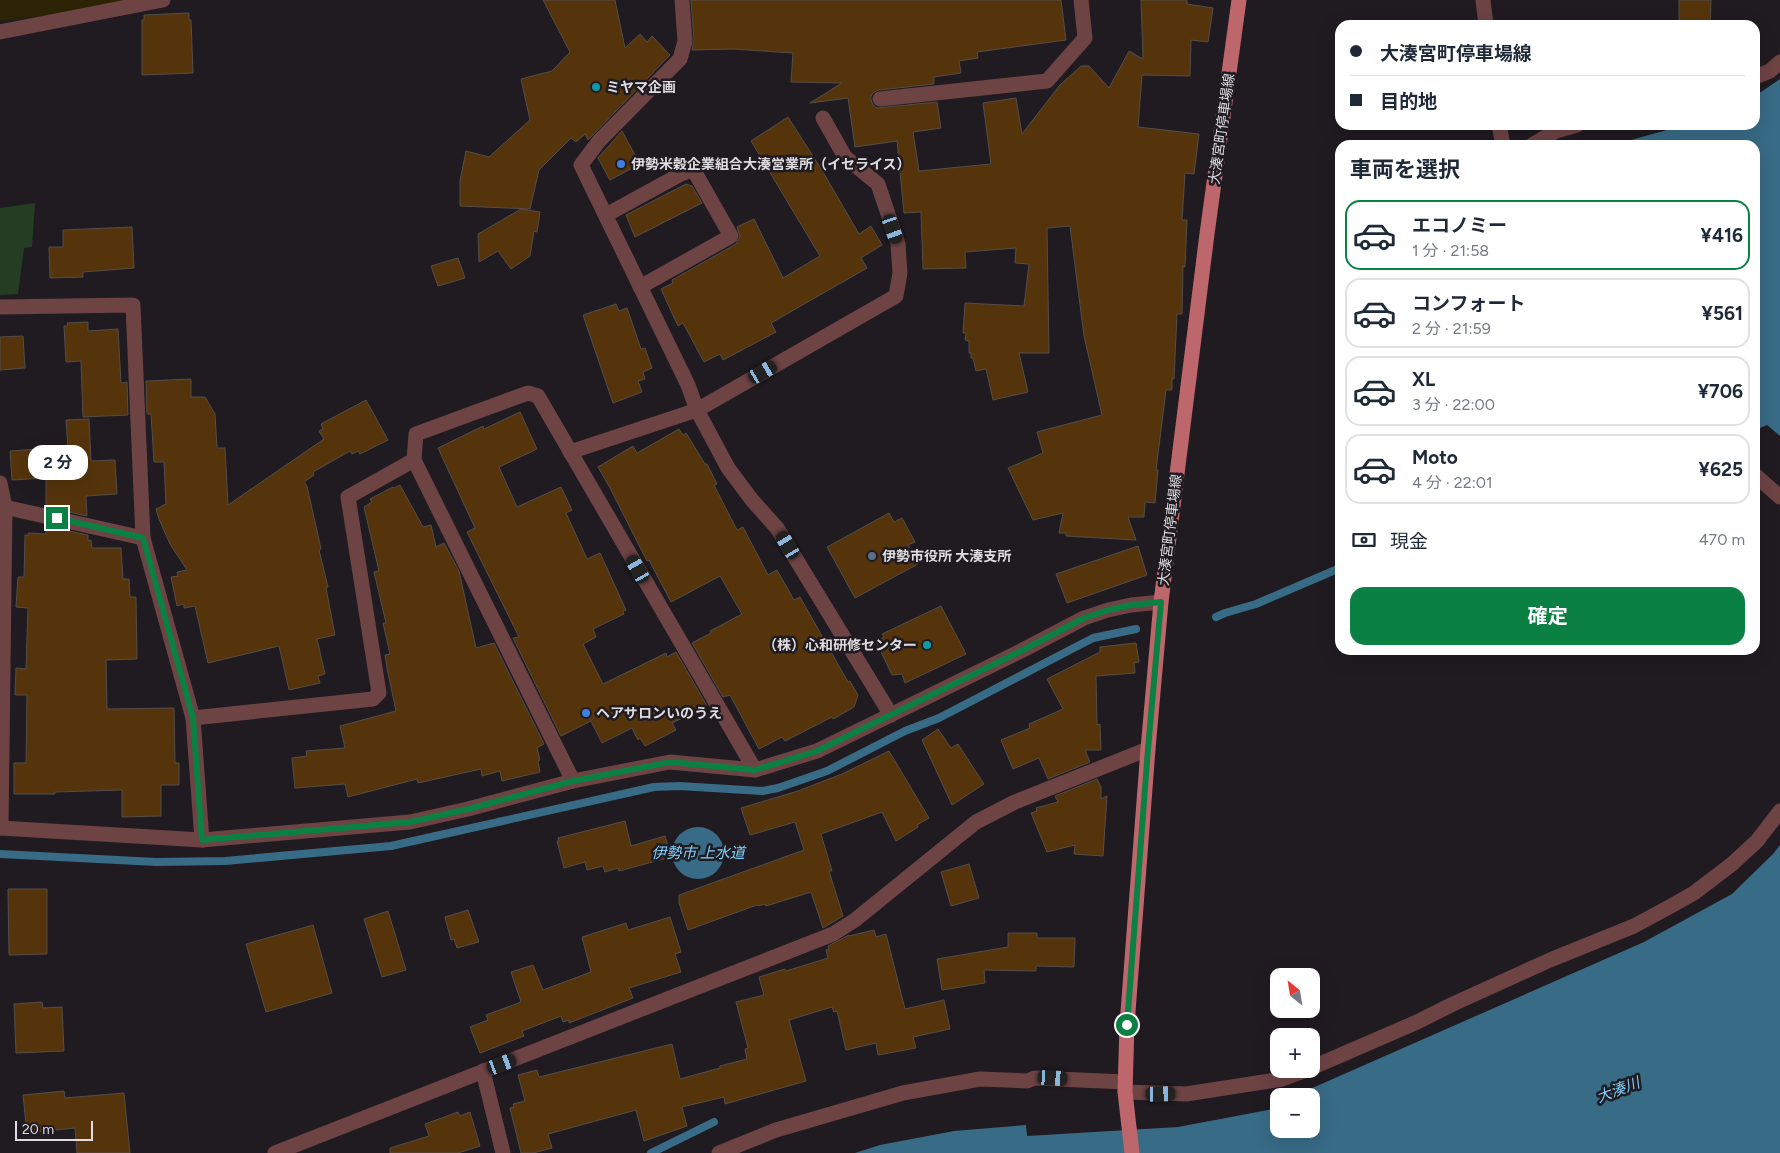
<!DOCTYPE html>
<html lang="ja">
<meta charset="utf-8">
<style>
:root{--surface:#fff;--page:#f2f2f3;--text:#1f2937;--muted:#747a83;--line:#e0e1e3;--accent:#0b8043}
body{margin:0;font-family:Figtree,"Noto Sans JP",sans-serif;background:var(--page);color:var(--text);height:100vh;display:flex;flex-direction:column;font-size:19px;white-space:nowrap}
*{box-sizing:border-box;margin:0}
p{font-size:16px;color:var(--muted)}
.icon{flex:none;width:28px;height:28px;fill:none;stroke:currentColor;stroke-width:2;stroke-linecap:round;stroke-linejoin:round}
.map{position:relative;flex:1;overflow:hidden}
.sheet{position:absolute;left:1335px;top:140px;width:425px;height:515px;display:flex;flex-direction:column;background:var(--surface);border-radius:15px;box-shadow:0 5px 20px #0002}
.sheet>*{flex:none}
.top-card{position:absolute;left:1335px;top:20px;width:425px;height:110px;border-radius:15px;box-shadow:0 5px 20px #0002;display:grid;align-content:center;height:110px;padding:0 15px;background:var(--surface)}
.needle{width:32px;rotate:330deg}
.fabs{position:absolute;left:1270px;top:968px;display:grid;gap:10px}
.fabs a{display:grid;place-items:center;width:50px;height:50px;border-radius:10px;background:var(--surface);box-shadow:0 5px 20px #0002;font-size:25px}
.scale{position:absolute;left:15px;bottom:12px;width:78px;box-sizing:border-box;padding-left:5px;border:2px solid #dedce0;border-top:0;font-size:14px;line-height:18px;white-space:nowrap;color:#dedce0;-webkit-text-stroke:4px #1f1b21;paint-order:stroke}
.end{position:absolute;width:22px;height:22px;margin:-11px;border:6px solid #0b8043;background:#fff;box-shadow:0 0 0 2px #fff}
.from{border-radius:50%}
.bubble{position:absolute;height:35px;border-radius:15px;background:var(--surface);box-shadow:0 5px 20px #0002;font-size:16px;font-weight:700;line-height:35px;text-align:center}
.car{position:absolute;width:15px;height:30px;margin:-15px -8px;border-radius:6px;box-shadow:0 0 4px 1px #0007;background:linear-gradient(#222 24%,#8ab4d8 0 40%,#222 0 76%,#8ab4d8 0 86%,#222 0)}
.top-card b{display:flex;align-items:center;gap:18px;height:48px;font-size:19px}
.top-card b+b{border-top:1px solid var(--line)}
.top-card i{width:12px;height:12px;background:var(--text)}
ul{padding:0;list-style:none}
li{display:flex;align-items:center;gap:15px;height:70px;margin:0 10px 8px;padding:0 5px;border:2px solid var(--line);border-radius:15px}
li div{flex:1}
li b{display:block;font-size:19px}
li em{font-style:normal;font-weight:700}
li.selected{border-color:var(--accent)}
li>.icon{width:45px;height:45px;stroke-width:1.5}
h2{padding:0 15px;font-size:22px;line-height:60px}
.pay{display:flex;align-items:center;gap:12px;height:55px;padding:0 15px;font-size:19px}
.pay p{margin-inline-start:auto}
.button{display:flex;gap:10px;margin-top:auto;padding:10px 15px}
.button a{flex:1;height:58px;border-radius:15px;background:var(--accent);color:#fff;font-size:20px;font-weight:700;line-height:58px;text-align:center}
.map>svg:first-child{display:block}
.green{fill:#253d23}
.sand{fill:#2b2303}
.water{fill:#386b86}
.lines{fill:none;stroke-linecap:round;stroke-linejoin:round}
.stream{stroke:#386b86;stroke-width:8}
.building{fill:#55340c;stroke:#544e49}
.minor{stroke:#6d4344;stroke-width:15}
.major{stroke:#bd666b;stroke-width:15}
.route{stroke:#0b8043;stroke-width:6}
.culture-dot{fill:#0f9aa8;stroke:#1f1b21;stroke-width:2}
.shop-dot{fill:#3f7fe0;stroke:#1f1b21;stroke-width:2}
.service-dot{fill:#5c6f8a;stroke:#1f1b21;stroke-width:2}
.labels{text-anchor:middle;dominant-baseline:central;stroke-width:5;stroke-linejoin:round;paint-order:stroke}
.poi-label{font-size:14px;font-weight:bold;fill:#dedce0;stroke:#1f1b21;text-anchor:start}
.street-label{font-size:14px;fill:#dedce0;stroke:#1f1b21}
.water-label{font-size:15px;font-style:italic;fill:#7fcffb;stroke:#1f1b21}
</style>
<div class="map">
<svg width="1780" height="1153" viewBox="0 0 1780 1153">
<rect width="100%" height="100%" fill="#1f1b21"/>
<!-- green -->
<path class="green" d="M35 203 32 247 24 248 18 294 0 295V208Z"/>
<!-- sand -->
<path class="sand" d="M0 0H125V7L0 21Z"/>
<!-- water -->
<g class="water">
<path d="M1780 79V436L1767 425 1755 430V145H1613L1685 125H1755V93L1761 92Z"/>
<circle cx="698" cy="853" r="26"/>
<path d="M1780 845V1153H855L880 1145 954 1131 1026 1125 1027 1136 1178 1127 1279 1108V1129H1311V1102L1314 1101 1310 1089 1644 942 1732 894 1773 854Z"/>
</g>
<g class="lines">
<!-- stream -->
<g class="stream">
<path d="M1216 617 1225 613 1256 604 1340 568"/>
<path d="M0 854 156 862 225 861 391 846 654 787 679 786 762 791 778 788 827 771 905 731 939 718 1093 638 1136 629"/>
<path d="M651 1153 714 1122"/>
</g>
</g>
<!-- building -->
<g class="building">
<path d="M543 0H615L625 48 640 34 647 42 652 36 670 55 588 140 585 134 576 142 571 138 539 170 530 209 460 206V181L466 151 489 157 530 120 521 79 552 71 570 52Z"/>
<path d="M691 0H1061L1066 40 977 52 978 58 959 61 961 73 934 77V84L879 90 874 92 871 96V100L873 105 877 108 937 102 941 128 913 132 919 171 991 164 983 103 1016 98 1022 134 1060 85 1081 66H1089L1109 88 1129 51 1143 59 1141 0H1187V4L1213 8 1208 42 1191 40 1190 76 1142 75 1138 127 1199 134 1194 174 1185 173 1182 220H1187L1185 267 1183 266 1182 314H1177L1174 379H1172V390H1166L1156 470H1158L1155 503 1145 502 1144 517H1128L1136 540 1066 536V533H1059L1063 513 1033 520 1008 468 1043 453 1037 432 1102 415 1084 336 1070 226 1047 228 1049 353H1019L1028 392 993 400 986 369 976 371 973 358H971V353H969V341L965 340 966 333H963L965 303 1024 306 1029 264 1015 263 1016 248 965 252 966 268 923 269 921 212 904 213 897 141 855 147 848 98 810 103 842 83 791 82 793 53 733 49 692 50 694 40Z"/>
<path d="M1679 0H1711L1710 25H1679Z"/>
<path d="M189 13V20H191L193 73 142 75V20H144V15Z"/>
<path d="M788 117 823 172 859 234 871 226 882 245 861 258 867 268 771 323 776 332 723 360 720 354 704 362 683 323 678 326 661 289 673 283 672 280 736 244 740 237 737 227 754 219 783 278 820 256 751 141Z"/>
<path d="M622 131 640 164 610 180 598 158Z"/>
<path d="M686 184 692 186 702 203 635 237 626 215Z"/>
<path d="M521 209 540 212 537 232 534 231 530 256 511 269 498 251 479 262 478 234Z"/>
<path d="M132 227 134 268 83 272V277L50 278 49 247H63V230Z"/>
<path d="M458 258 465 278 438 286 431 266Z"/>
<path d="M616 304 619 311 627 308 641 349 645 348 652 368 643 372 645 379 638 381 642 392 613 403 583 315Z"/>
<path d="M88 322V331L118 329 121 383 127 382 128 415 83 417 81 361 66 362 64 326H68L67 323Z"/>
<path d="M23 336 25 368 0 370V337Z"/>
<path d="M191 379V397H205L215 414 217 448H225L228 505 324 439 319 431 323 429 321 424 366 400 388 440 360 454 358 451 352 454 350 451 313 472 314 475 304 482 307 486 321 549 319 550 328 587 326 588 335 635 317 639 325 674 318 676 320 683 289 690 279 646 208 663 195 606 184 608V604L177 606 171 577 178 576 177 572 187 570 170 544 159 519 156 509 166 504 164 462H154L151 414H147L146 381Z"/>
<path d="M520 412 537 449 499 467 517 507 561 487 572 510 566 513 587 559 600 553 626 610 623 611 624 614 593 629 596 637 583 644 603 684 666 653 667 657 676 652 707 706 672 723 676 730 645 746 640 738 638 740 632 728 602 743 591 721 561 736 513 638 519 637 467 532 475 528 438 448 483 426 484 429Z"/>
<path d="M89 419 91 461 115 460 117 494 86 496 87 516 46 507V478L12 480 10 451 68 447 66 420Z"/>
<path d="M679 429 683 435 686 433 705 464H707L717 484 714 485 737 530 743 527 768 575 777 570 794 600 800 597 848 682 850 681 858 695 854 707 833 719 832 717 785 741 782 737 759 749 730 695 723 697 692 643 711 633 710 631 742 614 720 576 671 602 649 560 647 561 610 488 598 467 633 446 637 453Z"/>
<path d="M400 485 423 527 431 525 436 547 444 543 459 571 476 648 494 643 544 744 537 748 540 760 538 761 540 772 502 781 500 771 482 776 481 769 418 783 417 779 348 797 345 784 295 788 292 758 307 756 306 751 345 748 340 726 396 711 387 668 385 655 390 654 383 623H386L374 572 379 571 364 507 372 502 370 499 393 487 394 488Z"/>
<path d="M889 513 894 522 902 518 915 542 908 545 918 564 855 598 827 547Z"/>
<path d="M46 526 88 535V541L91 540 92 548H121L123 579H129L130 597H136L137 659 106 660 107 709 174 708 175 763H179V785H161V816L122 817V790L55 792V794H14V763H26L27 695H15L16 668 26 669 28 608 16 607 18 577H24L25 535 28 536V533L46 534Z"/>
<path d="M1138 546 1147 575 1067 603 1056 574Z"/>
<path d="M941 606 966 654 905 683 902 674 892 675 876 641 884 637 882 634Z"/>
<path d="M1136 643 1139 662 1134 663 1135 673 1096 676 1097 725 1100 724 1101 750H1085L1090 762 1048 779 1039 758 1013 769 1001 740 1030 728 1029 724 1063 709 1047 679 1100 652V647Z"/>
<path d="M938 729 951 748 958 744 984 784 952 805 922 740Z"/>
<path d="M889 751 929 818 917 825 918 827 896 841 882 812 821 834 832 871H829L843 916 823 928 811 892 766 906 765 904 758 906 757 905 688 930 679 903V895L804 850 795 822 750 835 741 808 798 791 842 774Z"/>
<path d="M1097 779 1101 787V799L1107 796 1103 856 1074 854 1075 845 1047 852 1031 813 1037 811 1036 808 1058 802 1055 796Z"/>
<path d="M625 821 631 846 665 836 671 857 619 871 618 868 605 872 603 866 587 870 585 862 564 868 557 841H559L558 838Z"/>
<path d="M969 864 979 898 951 906 941 872Z"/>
<path d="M8 889H47V954L9 955Z"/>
<path d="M468 910 479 942 457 948 454 939 451 940 445 917Z"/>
<path d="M388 911 406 970 382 977 364 919Z"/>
<path d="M670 917 681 952 675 954 681 972 629 988 633 998 569 1023V1020L563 1022 561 1016 522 1031 524 1036 480 1053 470 1027 488 1020 486 1015 521 1002 511 972 533 965 543 990 591 972 582 937 626 923 628 930Z"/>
<path d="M313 925 332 993 266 1012 246 944Z"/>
<path d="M874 930 876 937 886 934 905 1009 944 1000 950 1029 913 1037 916 1048 878 1055 876 1043 846 1050 837 1011 834 1012 832 1007 789 1020 806 1081 725 1104 724 1097 682 1107 687 1126 644 1141 636 1110 548 1134 552 1148 533 1153H521L510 1108 514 1107 513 1104 525 1101 518 1075 537 1070 539 1077 672 1044 680 1079 720 1068V1066L747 1059 745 1049 748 1048 736 1002 764 995 759 977 785 969 786 971 828 958 826 950 829 949 828 946 849 935V936Z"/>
<path d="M1008 933H1037V938H1075L1074 967 1036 966V971L984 970 985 983 942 990 937 959 1008 947Z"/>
<path d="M42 1002 43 1008 62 1007 64 1051 16 1053 14 1004Z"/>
<path d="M64 1091 65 1098 124 1093 130 1153H77L75 1128 27 1133 23 1095Z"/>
<path d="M458 1112 460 1116 470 1112 480 1146 458 1153H390V1148L429 1136 425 1124Z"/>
</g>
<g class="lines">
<!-- minor -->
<g class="minor">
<path d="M682 0 685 41 680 59 599 141 581 165 688 385 697 410 896 296 900 273 898 244 878 184 845 157 823 118"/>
<path d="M1483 0 1486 25"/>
<path d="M0 32 163 0"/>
<path d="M1755 77 1770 71 1780 62"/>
<path d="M880 99 1047 81 1085 38 1081 0"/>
<path d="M1499 125 1503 145"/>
<path d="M1532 145 1556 131 1577 125"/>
<path d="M606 215 681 174 693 169 731 236 640 287"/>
<path d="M0 307 133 305 143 538 193 718 202 840"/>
<path d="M570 452 697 410 728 468 752 500 777 528 891 715"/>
<path d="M1755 475 1780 497"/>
<path d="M0 483 5 507 1 828"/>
<path d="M0 506 143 538"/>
<path d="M193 718 373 699 379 693 348 497 414 460"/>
<path d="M573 781 414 460 416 434 528 393 538 396 755 770"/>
<path d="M0 828 202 840 410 822 468 809 573 781 670 762 755 770 817 751 1019 652 1084 618 1108 610 1131 605 1161 602"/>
<path d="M1311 1068 1417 1022 1453 1004 1550 960 1634 926 1671 906 1694 893 1732 864 1757 841 1780 811"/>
<path d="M483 1071 503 1153"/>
<path d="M1125 1092 1186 1094 1282 1079 1310 1069"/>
<path d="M275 1153 833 934 855 920 976 822 1015 802 1148 749"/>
<path d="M719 1153 776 1130 903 1093 980 1079 1027 1081 1035 1078 1125 1082"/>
</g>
<!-- major -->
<path class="major" d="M1132 1153 1125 1092 1127 1025 1148 749 1161 602 1207 234 1239 0"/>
</g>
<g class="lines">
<!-- route -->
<path class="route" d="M57 518 143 538 193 718 202 840 410 822 468 809 573 781 670 762 755 770 817 751 1019 652 1084 618 1108 610 1131 605 1161 602 1148 749 1127 1025"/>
</g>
<!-- markers -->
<g class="culture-dot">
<circle cx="596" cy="87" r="5"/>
<circle cx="927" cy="645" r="5"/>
</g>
<g class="shop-dot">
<circle cx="621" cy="164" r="5"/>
<circle cx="586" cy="713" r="5"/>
</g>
<circle class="service-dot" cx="872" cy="556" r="5"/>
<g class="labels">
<!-- poi labels -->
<g class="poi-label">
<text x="606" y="87">ミヤマ企画</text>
<text x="631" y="164">伊勢米穀企業組合大湊営業所（イセライス）</text>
<text x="882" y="556">伊勢市役所 大湊支所</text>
<text x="917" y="645" text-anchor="end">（株）心和研修センター</text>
<text x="596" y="713">ヘアサロンいのうえ</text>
</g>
<!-- street labels -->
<g class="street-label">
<text transform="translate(1222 129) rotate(-82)">大湊宮町停車場線</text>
<text transform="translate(1170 530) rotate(-83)">大湊宮町停車場線</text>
</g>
<!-- water labels -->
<g class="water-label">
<text x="698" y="853">伊勢市 上水道</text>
<text transform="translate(1618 1090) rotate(-21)">大湊川</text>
</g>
</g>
</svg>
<div class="fabs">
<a><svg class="needle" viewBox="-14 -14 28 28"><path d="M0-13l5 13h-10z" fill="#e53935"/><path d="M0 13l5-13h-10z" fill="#747a83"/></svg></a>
<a>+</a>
<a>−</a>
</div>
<div class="scale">20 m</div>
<i class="end from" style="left:1127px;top:1025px"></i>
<i class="end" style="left:57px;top:518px"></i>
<div class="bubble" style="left:28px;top:445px;width:60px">2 分</div>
<i class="car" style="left:893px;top:229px;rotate:161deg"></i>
<i class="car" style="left:763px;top:372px;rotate:60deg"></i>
<i class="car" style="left:788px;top:545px;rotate:329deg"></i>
<i class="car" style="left:638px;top:569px;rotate:330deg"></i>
<i class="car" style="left:502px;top:1064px;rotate:69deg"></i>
<i class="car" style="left:1053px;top:1078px;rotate:93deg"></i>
<i class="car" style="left:1161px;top:1094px;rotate:89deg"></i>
<div class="top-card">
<b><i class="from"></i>大湊宮町停車場線</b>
<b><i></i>目的地</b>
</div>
<section class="sheet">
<h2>車両を選択</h2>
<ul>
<li class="selected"><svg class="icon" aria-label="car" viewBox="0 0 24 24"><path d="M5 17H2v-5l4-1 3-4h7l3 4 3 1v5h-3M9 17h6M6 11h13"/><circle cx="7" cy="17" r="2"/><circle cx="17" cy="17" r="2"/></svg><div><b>エコノミー</b><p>1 分 · 21:58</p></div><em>¥416</em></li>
<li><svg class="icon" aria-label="car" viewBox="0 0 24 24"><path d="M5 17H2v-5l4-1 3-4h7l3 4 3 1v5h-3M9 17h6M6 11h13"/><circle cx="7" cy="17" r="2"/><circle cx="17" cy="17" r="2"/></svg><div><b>コンフォート</b><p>2 分 · 21:59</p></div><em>¥561</em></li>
<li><svg class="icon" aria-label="car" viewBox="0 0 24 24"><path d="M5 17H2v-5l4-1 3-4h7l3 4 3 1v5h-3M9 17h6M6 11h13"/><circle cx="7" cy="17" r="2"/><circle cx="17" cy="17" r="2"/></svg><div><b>XL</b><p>3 分 · 22:00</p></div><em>¥706</em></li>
<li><svg class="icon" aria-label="car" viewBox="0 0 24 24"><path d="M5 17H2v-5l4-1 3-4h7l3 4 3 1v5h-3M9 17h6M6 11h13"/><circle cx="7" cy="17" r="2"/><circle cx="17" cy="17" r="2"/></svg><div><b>Moto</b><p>4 分 · 22:01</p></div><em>¥625</em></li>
</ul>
<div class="pay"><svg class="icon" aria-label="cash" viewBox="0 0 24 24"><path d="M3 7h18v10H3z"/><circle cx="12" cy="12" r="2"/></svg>現金<p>470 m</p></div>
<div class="button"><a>確定</a></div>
</section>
</div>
